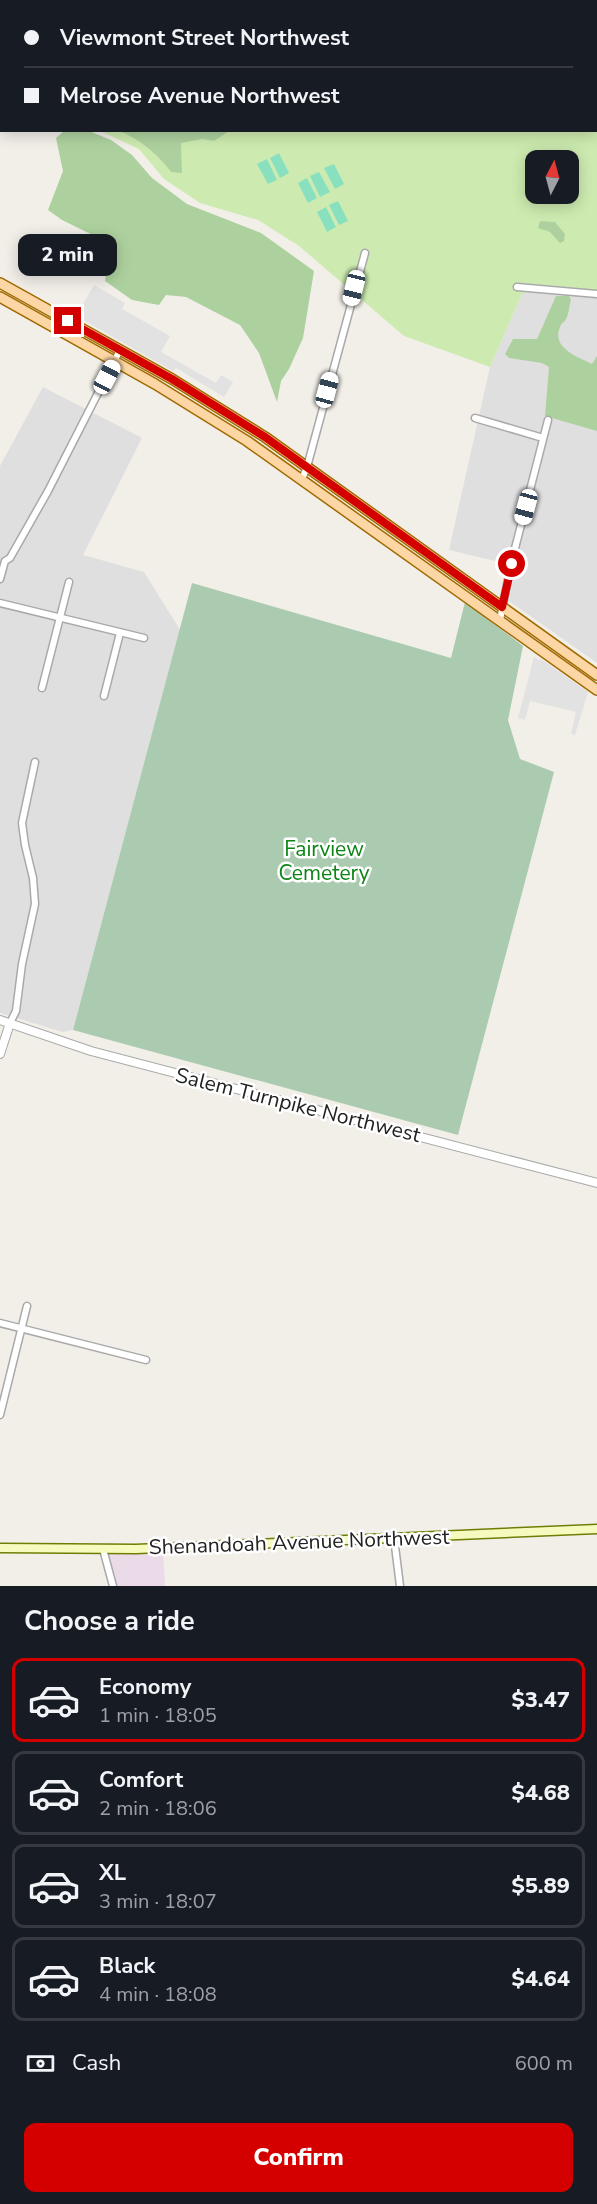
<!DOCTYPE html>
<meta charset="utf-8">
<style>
:root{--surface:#171b24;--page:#242831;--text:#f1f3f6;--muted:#9ea1a6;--line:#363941;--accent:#d40000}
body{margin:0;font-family:"Nunito Sans",sans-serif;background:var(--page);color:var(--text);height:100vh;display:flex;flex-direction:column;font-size:22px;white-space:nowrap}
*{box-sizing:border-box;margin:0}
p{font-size:20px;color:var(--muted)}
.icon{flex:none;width:33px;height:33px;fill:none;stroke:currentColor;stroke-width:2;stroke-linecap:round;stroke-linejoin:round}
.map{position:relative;height:1586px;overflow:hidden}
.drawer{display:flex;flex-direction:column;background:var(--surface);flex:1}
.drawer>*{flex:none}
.banner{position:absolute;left:0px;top:0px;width:597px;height:132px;box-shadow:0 3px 15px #0003;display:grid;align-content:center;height:132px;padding:0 24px;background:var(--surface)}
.needle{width:39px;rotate:6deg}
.controls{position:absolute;left:525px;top:150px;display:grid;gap:12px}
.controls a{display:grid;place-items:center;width:54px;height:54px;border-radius:12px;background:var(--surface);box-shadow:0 3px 15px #0003;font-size:30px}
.end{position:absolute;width:27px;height:27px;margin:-14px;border:8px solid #d40000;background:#fff;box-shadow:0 0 0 3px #fff}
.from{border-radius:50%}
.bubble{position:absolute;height:42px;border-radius:12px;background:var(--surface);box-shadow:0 3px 15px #0003;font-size:20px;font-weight:800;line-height:42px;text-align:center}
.car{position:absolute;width:18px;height:36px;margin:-18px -9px;border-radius:8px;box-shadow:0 0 4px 2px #0007;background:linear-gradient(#fff 24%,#345 0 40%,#fff 0 76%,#345 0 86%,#fff 0)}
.banner b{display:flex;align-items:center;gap:21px;height:57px;font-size:22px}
.banner b+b{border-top:2px solid var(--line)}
.banner i{width:15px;height:15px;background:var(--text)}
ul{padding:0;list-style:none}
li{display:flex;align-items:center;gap:18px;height:84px;margin:0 12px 9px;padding:0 12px;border:3px solid var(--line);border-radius:12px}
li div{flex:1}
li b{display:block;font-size:22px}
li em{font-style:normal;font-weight:800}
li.selected{border-color:var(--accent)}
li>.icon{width:54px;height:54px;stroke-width:1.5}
h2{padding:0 24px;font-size:27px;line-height:72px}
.pay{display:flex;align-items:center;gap:15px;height:66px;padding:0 24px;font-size:22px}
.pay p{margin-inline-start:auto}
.button{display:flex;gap:12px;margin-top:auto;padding:12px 24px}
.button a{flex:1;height:69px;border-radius:12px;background:var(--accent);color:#fff;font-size:24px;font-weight:800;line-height:69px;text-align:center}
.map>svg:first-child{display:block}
.residential{fill:#e0dfdf}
.industrial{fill:#ebdbe8}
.grass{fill:#cdebb0;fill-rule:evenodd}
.forest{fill:#add19e}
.cemetery{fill:#aacbaf}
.pitch{fill:#88e0be}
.parking{fill:#e2e2e2}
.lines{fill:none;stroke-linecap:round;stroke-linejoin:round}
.minor-casing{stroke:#a9a9a9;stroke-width:9}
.tertiary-casing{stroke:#a9a9a9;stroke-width:10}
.secondary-casing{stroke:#707d05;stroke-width:11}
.primary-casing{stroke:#a06b00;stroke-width:12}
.minor{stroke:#fff;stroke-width:6}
.tertiary{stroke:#fff;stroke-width:8}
.secondary{stroke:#f7fabf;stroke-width:8}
.primary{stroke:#fcd6a4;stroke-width:9}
.route{stroke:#d40000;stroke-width:8}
.labels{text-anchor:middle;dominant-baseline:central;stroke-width:5;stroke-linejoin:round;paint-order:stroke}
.park-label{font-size:21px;fill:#0c8416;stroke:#fff}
.street-label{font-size:21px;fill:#222;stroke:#fff}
</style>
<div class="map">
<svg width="597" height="1586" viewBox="0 0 597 1586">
<rect width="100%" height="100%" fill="#f2efe9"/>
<!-- residential -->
<g class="residential">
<path d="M547 285 597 290V663L509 601 516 566 449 550 490 367 522 294Z"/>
<path d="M43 387 142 438 83 555 144 572 180 630 73 1030 63 1032 0 1013V466Z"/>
</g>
<!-- industrial -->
<path class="industrial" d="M163 1548 165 1586H116L103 1549Z"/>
<!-- grass -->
<path class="grass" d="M0 0H597V290L547 285 522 294 490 367 404 336 299 246 258 220 200 203 164 179 139 149 100 131 596 130V2H2L1 95ZM536 160H568V194H536Z"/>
<!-- forest -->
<g class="forest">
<path d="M64 131H89L111 140 132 155 152 178 187 204 261 233 314 271 303 338 289 369 281 381 277 402 259 353 240 325 186 297 166 295 159 305 132 300 105 281 109 243 62 220 48 210 63 171 56 138Z"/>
<path d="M119 131H229L214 141 202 139 181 143 182 173 171 172C159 155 138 138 119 131Z"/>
<path d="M540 221 555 222 565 234 564 241 560 243 550 232 538 228Z"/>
<path d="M556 296H569L571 300C569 306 569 314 566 319 563 325 563 320 560 327 551 348 578 357 592 364L597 356V431L545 416 549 367 542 363 509 358 505 354 513 339H537Z"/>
</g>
<!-- cemetery -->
<path class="cemetery" d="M192 583 451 658 465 602 523 646 508 720 520 759 554 772 458 1135 73 1030Z"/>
<!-- pitch -->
<g class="pitch">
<path d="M279 153 289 173 280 178 270 158Z"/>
<path d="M267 159 277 180 268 184 257 164Z"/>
<path d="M334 164 344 184 335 189 324 168Z"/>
<path d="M319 172 330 192 320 197 310 176Z"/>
<path d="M307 178 317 198 308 203 298 183Z"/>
<path d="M338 201 348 221 339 225 329 205Z"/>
<path d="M326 207 336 227 327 232 317 212Z"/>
</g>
<!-- parking -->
<g class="parking">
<path d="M94 285 125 303 122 309 170 336 161 352 216 383 221 375 233 382 224 397 176 368 173 371 76 316Z"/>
<path d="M534 657 539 660 541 659 588 692 575 735 571 734 576 712 530 701 525 720 518 718Z"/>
</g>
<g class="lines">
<!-- minor casing -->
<g class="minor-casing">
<g id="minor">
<path d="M517 287 597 294"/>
<path d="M475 418 543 438"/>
<path d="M302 479 307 467 365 253"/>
<path d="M0 579 5 561 10 558 48 491 120 350"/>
<path d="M0 603 144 638"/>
<path d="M500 620 511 564 548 420"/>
<path d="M42 688 69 582"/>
<path d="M104 696 120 633"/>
<path d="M10 1023 16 1011 22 964 35 904 33 878 25 845 22 823 35 762"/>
<path d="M0 1323 146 1360"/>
<path d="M0 1415 27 1306"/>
<path d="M394 1538 400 1586"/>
<path d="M103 1549 113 1586"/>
</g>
</g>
<!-- tertiary casing -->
<g class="tertiary-casing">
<g id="tertiary">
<path d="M0 1020 91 1051 597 1183"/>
<path d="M0 1054 10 1023"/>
</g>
</g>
<!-- secondary casing -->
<g class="secondary-casing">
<path id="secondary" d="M0 1548 136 1549 597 1529"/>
</g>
<!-- primary casing -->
<g class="primary-casing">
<g id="primary">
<path d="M0 283 172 379 265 437 597 675"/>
<path d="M0 297 155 384 247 441 597 690"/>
</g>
</g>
<!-- minor -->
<use href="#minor" class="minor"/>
<!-- tertiary -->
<use href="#tertiary" class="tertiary"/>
<!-- secondary -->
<use href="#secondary" class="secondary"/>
<!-- primary -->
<use href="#primary" class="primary"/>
</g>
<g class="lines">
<!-- route -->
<path class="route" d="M68 321 172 379 265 437 502 607 512 564"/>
</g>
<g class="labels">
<!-- park labels -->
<g class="park-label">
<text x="324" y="849">Fairview<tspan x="324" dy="24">Cemetery</tspan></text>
</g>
<!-- street labels -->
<g class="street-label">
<text transform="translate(298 1105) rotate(14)">Salem Turnpike Northwest</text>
<text transform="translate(299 1542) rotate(-2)">Shenandoah Avenue Northwest</text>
</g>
</g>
</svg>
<div class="controls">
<a><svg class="needle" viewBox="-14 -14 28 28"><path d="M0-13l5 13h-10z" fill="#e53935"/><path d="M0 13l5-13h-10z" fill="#9ea1a6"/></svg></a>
</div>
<i class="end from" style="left:512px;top:564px"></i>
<i class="end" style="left:68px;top:321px"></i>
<div class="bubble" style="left:18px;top:234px;width:99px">2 min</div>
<i class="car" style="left:354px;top:288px;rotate:194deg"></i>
<i class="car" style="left:107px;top:377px;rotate:28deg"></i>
<i class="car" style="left:327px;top:390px;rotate:15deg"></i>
<i class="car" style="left:526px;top:507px;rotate:195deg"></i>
<div class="banner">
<b><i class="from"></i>Viewmont Street Northwest</b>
<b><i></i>Melrose Avenue Northwest</b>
</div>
</div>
<section class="drawer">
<h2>Choose a ride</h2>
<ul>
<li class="selected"><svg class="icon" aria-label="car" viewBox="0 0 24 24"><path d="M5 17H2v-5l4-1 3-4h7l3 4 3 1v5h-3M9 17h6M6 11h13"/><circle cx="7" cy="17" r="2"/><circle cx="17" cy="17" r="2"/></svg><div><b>Economy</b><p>1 min · 18:05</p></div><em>$3.47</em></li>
<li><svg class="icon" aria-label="car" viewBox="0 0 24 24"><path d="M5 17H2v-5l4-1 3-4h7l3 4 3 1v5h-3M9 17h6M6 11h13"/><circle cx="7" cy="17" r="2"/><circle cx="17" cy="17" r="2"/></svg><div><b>Comfort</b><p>2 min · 18:06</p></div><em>$4.68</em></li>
<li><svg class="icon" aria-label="car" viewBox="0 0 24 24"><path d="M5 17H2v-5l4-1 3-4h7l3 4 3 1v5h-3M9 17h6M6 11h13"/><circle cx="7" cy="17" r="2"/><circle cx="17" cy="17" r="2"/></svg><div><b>XL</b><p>3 min · 18:07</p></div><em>$5.89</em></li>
<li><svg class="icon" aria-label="car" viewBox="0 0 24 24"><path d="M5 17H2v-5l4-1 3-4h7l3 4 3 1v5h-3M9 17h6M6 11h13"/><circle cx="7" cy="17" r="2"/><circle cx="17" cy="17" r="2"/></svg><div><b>Black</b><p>4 min · 18:08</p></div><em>$4.64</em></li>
</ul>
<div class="pay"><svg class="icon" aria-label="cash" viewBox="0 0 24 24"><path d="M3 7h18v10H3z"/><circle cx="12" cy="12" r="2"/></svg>Cash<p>600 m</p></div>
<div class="button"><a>Confirm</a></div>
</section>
